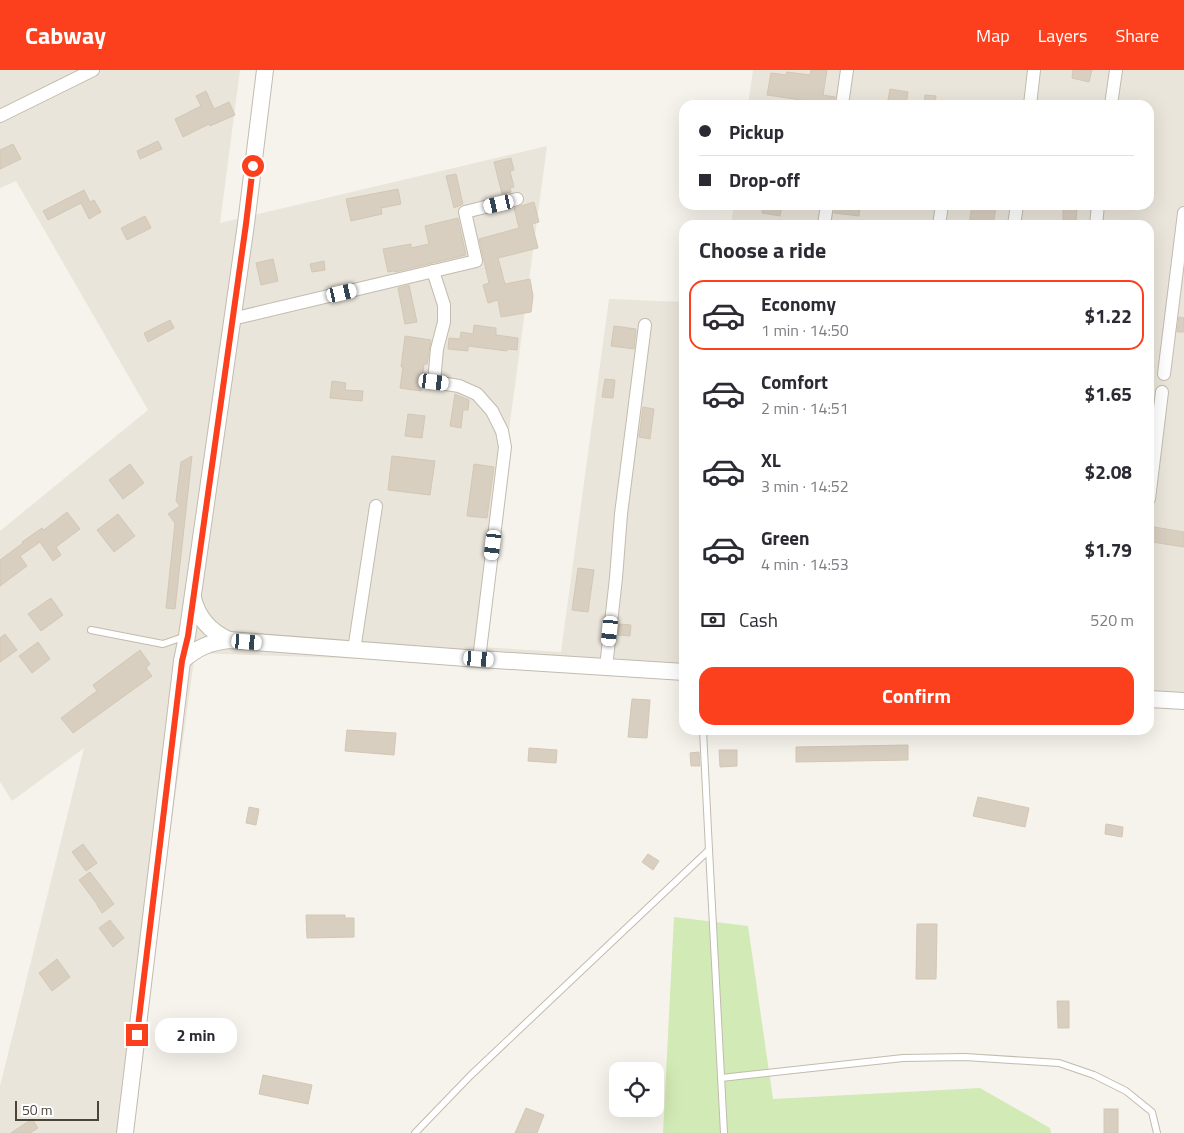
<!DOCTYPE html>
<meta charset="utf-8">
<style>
:root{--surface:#fff;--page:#f7f7f7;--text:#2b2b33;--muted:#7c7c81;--line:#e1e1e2;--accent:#fc3f1d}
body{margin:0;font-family:"Titillium Web",sans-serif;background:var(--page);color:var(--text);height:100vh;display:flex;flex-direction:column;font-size:19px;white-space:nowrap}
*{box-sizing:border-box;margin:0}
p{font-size:16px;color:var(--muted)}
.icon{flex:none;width:28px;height:28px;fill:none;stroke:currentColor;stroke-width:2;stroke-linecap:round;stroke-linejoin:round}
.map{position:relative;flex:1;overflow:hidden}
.details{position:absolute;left:679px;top:150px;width:475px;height:515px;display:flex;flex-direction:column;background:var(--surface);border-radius:15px;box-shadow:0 5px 20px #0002}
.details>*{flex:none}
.hud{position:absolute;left:679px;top:30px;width:475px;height:110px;border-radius:15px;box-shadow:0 5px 20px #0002;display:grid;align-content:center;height:110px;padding:0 20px;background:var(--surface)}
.buttons{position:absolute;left:609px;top:992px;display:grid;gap:10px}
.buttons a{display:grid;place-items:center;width:55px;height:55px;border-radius:10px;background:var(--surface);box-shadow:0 5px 20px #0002;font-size:25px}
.scale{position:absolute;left:15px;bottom:12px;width:84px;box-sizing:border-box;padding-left:5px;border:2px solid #4b4439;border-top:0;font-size:14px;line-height:18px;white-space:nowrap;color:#4b4439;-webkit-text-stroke:4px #fff;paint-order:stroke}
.end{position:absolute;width:22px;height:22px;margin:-11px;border:6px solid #fc3f1d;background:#fff;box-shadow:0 0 0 2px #fff}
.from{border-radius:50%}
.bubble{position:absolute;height:35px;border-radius:15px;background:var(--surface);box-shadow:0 5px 20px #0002;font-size:16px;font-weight:700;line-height:35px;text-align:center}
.car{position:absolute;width:15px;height:30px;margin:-15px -8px;border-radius:6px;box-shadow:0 0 4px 1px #0007;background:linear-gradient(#fff 24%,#345 0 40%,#fff 0 76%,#345 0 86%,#fff 0)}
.hud b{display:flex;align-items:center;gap:18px;height:48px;font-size:19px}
.hud b+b{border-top:1px solid var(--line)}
.hud i{width:12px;height:12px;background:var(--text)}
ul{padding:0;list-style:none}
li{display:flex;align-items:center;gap:15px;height:70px;margin:0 10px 8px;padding:0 10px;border:2px solid transparent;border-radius:15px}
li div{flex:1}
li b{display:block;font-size:19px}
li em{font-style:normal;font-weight:700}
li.on{border-color:var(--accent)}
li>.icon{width:45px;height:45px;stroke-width:1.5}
h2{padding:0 20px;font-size:22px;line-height:60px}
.pay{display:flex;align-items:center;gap:12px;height:55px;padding:0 20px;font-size:19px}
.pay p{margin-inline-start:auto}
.primary-button{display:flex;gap:10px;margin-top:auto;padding:10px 20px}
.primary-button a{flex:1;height:58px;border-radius:15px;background:var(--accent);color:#fff;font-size:20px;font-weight:700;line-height:58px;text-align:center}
header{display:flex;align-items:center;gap:30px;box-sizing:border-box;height:70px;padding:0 25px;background:var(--accent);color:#fff}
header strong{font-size:24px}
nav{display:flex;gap:28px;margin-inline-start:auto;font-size:18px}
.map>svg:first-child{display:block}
.residential{fill:#eae5da}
.green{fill:#d2eab5}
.building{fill:#d8cfc1;stroke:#d3c7b4}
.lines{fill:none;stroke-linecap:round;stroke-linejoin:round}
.service-casing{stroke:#c2bbae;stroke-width:8}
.minor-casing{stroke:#c2bbae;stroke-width:14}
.tertiary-casing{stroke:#c2bbae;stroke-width:18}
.service{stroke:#fff;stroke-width:6}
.minor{stroke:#fff;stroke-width:12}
.tertiary{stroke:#fff;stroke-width:16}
.route{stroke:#fc3f1d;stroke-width:6}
</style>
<header>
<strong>Cabway</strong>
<nav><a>Map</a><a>Layers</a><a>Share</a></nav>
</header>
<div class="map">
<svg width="1184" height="1063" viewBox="0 0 1184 1063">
<rect width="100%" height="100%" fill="#f6f3ec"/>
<!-- residential -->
<g class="residential">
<path d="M0 0H240L220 153 547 76 480 577 561 582 609 229 684 232V603L478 593 195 583 129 1063H0V1016L84 678 12 731 0 712V461L148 340 16 111 0 118Z"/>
<path d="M753 0H1184V631L1149 629V155H731L734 135H1149V35H748Z"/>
</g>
<!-- green -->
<path class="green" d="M674 847 748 856 773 1029 980 1018 1050 1058 1051 1063H663Z"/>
<!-- building -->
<g class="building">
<path d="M811 0H827L823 25 835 27 834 35 767 25 771 3 786 5 787 2 810 5Z"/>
<path d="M1073 0H1092L1089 12 1072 8Z"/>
<path d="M890 19 908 22 906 35H887Z"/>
<path d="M206 21 214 39 229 32 235 45 210 56 209 54 183 67 175 49 201 36 196 26Z"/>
<path d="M925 25 936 26 935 35H924Z"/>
<path d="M158 71 162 79 140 89 137 81Z"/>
<path d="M13 74 21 89 0 99V80Z"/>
<path d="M511 88 514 100 510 101 514 117 510 118 511 122 502 124 494 92Z"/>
<path d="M456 104 463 134 454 138 446 106Z"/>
<path d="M398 119 401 134 381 138 382 144 351 151 346 129Z"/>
<path d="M84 120 90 132 94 130 101 142 89 149 81 133 48 150 43 141Z"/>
<path d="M534 132 539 152 532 154 538 178 498 188 505 214 530 209 533 226 531 242 501 247 498 230 488 233 483 215 489 213 479 169 519 158 514 138Z"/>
<path d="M763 135H782L780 146 762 143Z"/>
<path d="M835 135H860L859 146 834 143Z"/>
<path d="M972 135 996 137 993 155H969Z"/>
<path d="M1063 135H1077L1076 153H1063Z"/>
<path d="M145 146 151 158 127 170 121 158Z"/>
<path d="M458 148 466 185 395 202 394 201 388 202 383 179 411 174V178L429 174 425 156Z"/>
<path d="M273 189 278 211 261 215 256 193Z"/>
<path d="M324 191 325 200 312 202 310 194Z"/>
<path d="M409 215 417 252 405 254 398 218Z"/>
<path d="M1179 247 1184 248V262H1177Z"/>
<path d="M170 250 174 258 148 272 144 263Z"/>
<path d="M474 255 496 258V265L518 268 517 280 507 279V281L468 276V281L448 279 449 268 460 269 461 262 473 264Z"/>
<path d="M614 256 636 259 634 279 611 276Z"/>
<path d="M405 266 431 270 427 294H424L421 321 400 318 403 297H401Z"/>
<path d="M605 309 615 310 613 328 602 327Z"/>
<path d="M332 311 346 313 345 320 363 321 362 331 330 328Z"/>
<path d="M455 324 469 330 468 340H463L461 358 450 356Z"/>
<path d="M643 337 654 339 650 369 639 367Z"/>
<path d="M408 344 425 346 422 368 405 366Z"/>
<path d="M192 386 175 539 166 538 175 453 168 444 180 436 176 431 181 392Z"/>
<path d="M392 386 435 391 430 425 388 420Z"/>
<path d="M130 394 144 413 123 429 109 410Z"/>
<path d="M474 394 494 397 487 448 467 446Z"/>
<path d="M67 442 80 459 56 477 61 485 53 491 40 472 20 486 27 496 0 516V490L23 473 22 472 42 458 44 460Z"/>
<path d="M118 444 135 466 114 482 97 460Z"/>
<path d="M1154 457 1184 462V477L1152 472Z"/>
<path d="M578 498 594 500 588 542 572 540Z"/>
<path d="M51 528 63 545 41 561 28 544Z"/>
<path d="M619 554 631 555 630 566 618 565Z"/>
<path d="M5 564 17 580 0 592V568Z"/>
<path d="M38 572 50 589 32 603 19 586Z"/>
<path d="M140 580 150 594 146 598 152 606 73 663 61 648 97 621 93 615Z"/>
<path d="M632 629 650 630 647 668 628 667Z"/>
<path d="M347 660 396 663 394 685 345 681Z"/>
<path d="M908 675V690L796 692V677Z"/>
<path d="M529 678 557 680 556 693 528 691Z"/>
<path d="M719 680H737V696L720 697Z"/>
<path d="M699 682 700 696H691L690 683Z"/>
<path d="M978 727 1029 738 1025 757 973 746Z"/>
<path d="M249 737 259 739 256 755 246 753Z"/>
<path d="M1106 754 1123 757 1122 767 1105 764Z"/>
<path d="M83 774 97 793 86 801 72 782Z"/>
<path d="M648 784 659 791 653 800 642 792Z"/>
<path d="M90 802 114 834 102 843 97 835V834L79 810Z"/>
<path d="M306 845H345V848H354V867L307 868Z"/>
<path d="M110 850 124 868 113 877 99 858Z"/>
<path d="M917 854H937L936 909H916Z"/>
<path d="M57 889 70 907 52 921 39 903Z"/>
<path d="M1057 931H1069V958H1058Z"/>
<path d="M212 950 224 952 221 973 210 971Z"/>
<path d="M263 1005 312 1015 308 1034 259 1024Z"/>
<path d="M526 1038 544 1045 537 1063H515Z"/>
<rect x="1104" y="1039" width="14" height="24"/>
<path d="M32 1049 38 1058 30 1063H11Z"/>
</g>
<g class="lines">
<!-- service casing -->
<g class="service-casing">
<g id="service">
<path d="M91 560 163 574 186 566"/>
<path d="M703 660 709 780 724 1063"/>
<path d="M721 1008 903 988 965 987 1059 993 1094 1005 1126 1021 1152 1042 1157 1063"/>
<path d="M415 1063 470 1006 709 780"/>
</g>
</g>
<!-- minor casing -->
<g class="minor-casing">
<g id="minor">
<path d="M842 35 847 0"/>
<path d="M1030 35 1034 0"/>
<path d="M1111 35 1116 0"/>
<path d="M0 46 93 0"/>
<path d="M824 155 827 135"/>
<path d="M939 155 942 135"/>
<path d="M1014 155 1017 135"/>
<path d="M1096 155 1098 135"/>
<path d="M433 201 444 235V252L437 279 434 312 459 316 477 324 492 341 502 361 505 377 479 589"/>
<path d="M232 249 476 191 465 142 517 129"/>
<path d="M1164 304 1184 143"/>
<path d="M1149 429 1162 322"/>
<path d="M354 580 376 436"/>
<path d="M606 597 616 508 621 444 645 255"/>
</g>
</g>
<!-- tertiary casing -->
<g class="tertiary-casing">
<g id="tertiary">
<path d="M193 528C198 549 211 562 229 570"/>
<path d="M182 591C196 578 210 572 229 570L479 589 684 602"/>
<path d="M1149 629 1184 631"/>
<path d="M125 1063 182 591 187 566 246 154 265 0"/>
</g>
</g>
<!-- service -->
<use href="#service" class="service"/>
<!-- minor -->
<use href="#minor" class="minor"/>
<!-- tertiary -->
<use href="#tertiary" class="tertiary"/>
</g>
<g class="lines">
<!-- route -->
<path class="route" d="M137 965 182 591 188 566 246 154 253 96"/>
</g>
</svg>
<div class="buttons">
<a><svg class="icon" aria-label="locate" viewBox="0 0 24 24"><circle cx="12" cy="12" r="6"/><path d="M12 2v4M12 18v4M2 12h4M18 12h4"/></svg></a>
</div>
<div class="scale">50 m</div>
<i class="end from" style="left:253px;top:96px"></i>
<i class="end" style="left:137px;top:965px"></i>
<div class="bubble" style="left:155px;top:948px;width:82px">2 min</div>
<i class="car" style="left:499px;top:134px;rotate:257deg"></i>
<i class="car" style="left:342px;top:223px;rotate:77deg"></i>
<i class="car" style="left:434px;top:312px;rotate:97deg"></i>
<i class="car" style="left:493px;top:475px;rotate:187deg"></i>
<i class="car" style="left:610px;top:561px;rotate:186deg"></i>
<i class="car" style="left:247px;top:572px;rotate:94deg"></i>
<i class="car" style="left:479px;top:589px;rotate:94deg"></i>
<div class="hud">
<b><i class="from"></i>Pickup</b>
<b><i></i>Drop-off</b>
</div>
<section class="details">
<h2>Choose a ride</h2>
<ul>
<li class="on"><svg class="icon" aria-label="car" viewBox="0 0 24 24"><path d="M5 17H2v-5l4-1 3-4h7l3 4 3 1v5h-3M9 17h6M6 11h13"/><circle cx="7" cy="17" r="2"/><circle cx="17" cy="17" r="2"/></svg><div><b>Economy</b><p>1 min · 14:50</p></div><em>$1.22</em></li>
<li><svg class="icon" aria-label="car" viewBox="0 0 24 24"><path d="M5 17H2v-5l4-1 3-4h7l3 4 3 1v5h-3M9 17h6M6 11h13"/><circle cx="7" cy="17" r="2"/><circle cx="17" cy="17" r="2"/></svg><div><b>Comfort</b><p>2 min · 14:51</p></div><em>$1.65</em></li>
<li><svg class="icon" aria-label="car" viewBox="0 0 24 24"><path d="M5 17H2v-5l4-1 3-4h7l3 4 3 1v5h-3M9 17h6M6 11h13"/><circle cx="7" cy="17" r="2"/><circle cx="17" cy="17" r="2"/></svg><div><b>XL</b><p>3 min · 14:52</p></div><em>$2.08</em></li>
<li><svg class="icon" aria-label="car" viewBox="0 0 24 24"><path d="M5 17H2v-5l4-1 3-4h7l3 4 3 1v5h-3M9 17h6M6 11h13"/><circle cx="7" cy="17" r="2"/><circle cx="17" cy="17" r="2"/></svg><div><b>Green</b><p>4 min · 14:53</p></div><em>$1.79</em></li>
</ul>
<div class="pay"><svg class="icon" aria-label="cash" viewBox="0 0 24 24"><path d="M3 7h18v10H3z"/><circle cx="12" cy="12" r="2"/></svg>Cash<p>520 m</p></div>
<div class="primary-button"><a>Confirm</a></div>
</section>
</div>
